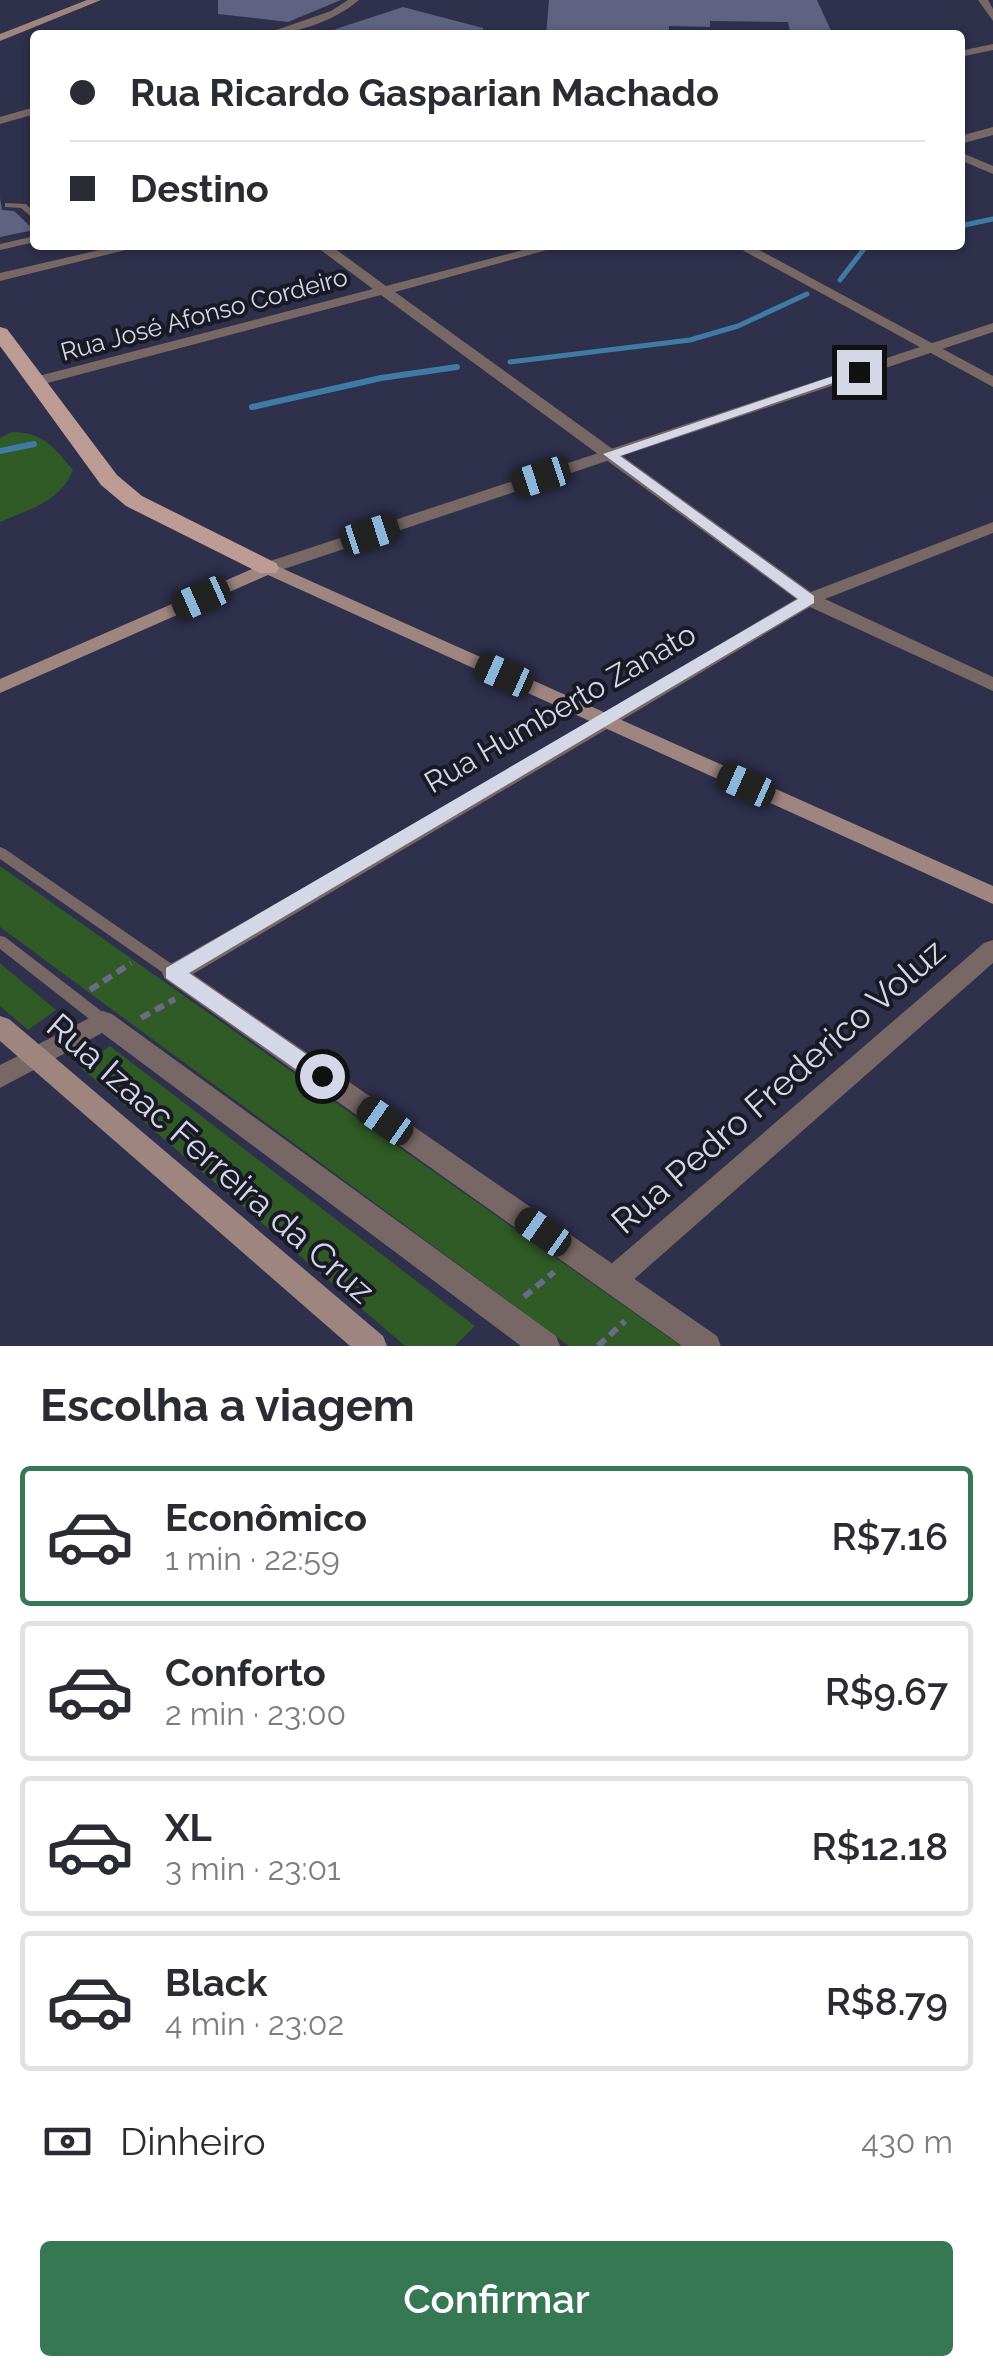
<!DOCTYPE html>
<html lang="pt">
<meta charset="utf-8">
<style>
:root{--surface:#fff;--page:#f2f2f3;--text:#2b2b33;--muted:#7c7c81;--line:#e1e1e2;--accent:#367853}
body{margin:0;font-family:Raleway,sans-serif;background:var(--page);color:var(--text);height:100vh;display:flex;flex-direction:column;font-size:38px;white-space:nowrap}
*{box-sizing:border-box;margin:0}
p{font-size:32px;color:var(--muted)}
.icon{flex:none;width:55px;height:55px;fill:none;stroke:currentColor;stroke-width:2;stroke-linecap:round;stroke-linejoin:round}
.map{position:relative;height:1346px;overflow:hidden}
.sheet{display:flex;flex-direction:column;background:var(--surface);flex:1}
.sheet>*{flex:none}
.banner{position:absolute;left:30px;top:30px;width:935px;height:220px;border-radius:10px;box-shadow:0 2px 8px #0004;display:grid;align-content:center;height:220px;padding:0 40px;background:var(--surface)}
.end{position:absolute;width:45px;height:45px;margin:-22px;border:12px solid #d4d7e8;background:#111;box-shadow:0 0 0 5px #111}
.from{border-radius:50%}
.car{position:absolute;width:30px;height:60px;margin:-30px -15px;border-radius:12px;box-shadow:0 0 8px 2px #0007;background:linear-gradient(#222 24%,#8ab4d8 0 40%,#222 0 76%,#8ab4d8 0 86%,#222 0)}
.banner b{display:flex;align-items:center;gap:35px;height:95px;font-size:38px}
.banner b+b{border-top:2px solid var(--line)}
.banner i{width:25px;height:25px;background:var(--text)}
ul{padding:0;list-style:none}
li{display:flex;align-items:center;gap:30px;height:140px;margin:0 20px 15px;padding:0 20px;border:5px solid var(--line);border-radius:10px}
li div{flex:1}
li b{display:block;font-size:38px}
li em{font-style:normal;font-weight:600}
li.current{border-color:var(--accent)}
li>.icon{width:90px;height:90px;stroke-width:1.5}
h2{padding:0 40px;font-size:45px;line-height:120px}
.pay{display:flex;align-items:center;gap:25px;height:110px;padding:0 40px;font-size:38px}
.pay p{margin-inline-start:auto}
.button{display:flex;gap:20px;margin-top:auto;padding:20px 40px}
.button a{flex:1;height:115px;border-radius:10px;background:var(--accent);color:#fff;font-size:40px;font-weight:600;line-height:115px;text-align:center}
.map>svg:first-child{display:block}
.green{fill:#305a26}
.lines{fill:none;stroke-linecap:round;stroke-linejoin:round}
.stream-far1{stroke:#407ba5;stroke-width:5}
.stream{stroke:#407ba5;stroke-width:6}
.building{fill:#5f6280}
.path{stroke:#696c84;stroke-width:6;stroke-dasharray:10 6;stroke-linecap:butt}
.service{fill:#786865;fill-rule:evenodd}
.minor{fill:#786865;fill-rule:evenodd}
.tertiary{fill:#786865;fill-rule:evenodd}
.secondary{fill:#9f8580;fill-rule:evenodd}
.primary{fill:#bd9b95;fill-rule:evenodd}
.route{fill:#d4d7e8}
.labels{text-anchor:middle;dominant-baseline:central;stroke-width:8;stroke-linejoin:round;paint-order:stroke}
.far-street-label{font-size:25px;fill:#d4d7e8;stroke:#191a26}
.street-label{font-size:30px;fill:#d4d7e8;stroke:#191a26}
.near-street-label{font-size:35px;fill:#d4d7e8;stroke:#191a26}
</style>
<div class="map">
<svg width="993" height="1346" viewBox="0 0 993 1346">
<rect width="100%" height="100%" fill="#2e304c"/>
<!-- green -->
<g class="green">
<path d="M12 432C44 432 53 447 73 470 60 502 30 509 0 522V438Z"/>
<path d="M0 866 681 1346H569L0 927Z"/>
<path d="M0 963 56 1010 28 1030 0 1006Z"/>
<path d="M110 1046 475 1326 455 1346H405L80 1067Z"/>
</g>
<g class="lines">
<!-- stream-far1 -->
<g class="stream-far1">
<path d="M960 226 993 219"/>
<path d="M840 280 867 245"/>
<path d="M510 362 690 340 738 326 807 294"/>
</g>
<!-- stream -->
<g class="stream">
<path d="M252 407 381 378 457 367"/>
<path d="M0 451 34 444"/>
</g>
</g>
<!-- building -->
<g class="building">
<path d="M218 0H341L288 22 218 14Z"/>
<path d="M549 0H817L833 35H791L788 22 710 21V27L669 26V32L546 35Z"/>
<path d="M403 7 483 28V35H331L330 31 339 28Z"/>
<path d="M0 198 2 210 14 211 34 230 0 237Z"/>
</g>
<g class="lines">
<!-- path -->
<g class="path">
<path d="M90 990 131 963"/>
<path d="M141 1018 175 999"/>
<path d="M524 1297 554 1272"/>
<path d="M598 1346 625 1321"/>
</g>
<!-- service -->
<g class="service">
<path d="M5 203 26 204 35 213V220L21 208 5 207Z"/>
<path d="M35 236V242L0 250V244Z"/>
<path d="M0 847 5 849 179 969 182 973 179 977 174 979 169 977 0 859Z"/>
<path d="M0 936 5 937 109 1017 111 1021 109 1025 103 1027 97 1025 0 949Z"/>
</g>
<!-- minor -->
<g class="minor">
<path d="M348 0H359C335 21 293 35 262 35L331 11Z"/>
<path d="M978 0H988L993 9V21Z"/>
<path d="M993 44V50L960 57V51Z"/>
<path d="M35 107V114L0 124V117Z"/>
<path d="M993 127V135L960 144V136Z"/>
<path d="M960 152 993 166V174L960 160Z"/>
<path d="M121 245H146L0 281V273Z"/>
<path d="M314 245H330L386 286 542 245H565L395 292 811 592 993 522V533L825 599 993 677V691L810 607 612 726H598L595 721 598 716 796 599 381 295 36 386 28 381 31 378 373 289Z"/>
<path d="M733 245H750L993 376V387Z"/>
<path d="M993 940V963L623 1289 613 1293 603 1289 598 1280 603 1271 984 943Z"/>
<path d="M36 1047 45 1050 49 1057 45 1064 0 1088V1065Z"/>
</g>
<!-- tertiary -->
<g class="tertiary">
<path d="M993 323V332L275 572 268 574 259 568 261 564Z"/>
<path d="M605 715 615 721 612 726 193 974 717 1336 721 1346H682L165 979 162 973 165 967Z"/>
<path d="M103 1011 112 1014 556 1336 560 1346H521L102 1033 45 1064 36 1067 27 1064 23 1057 27 1050Z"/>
</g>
<!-- secondary -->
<g class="secondary">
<path d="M87 0H101L0 41V34Z"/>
<path d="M268 562 993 886V904L268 575 0 693V679Z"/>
<path d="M0 1016 9 1019 383 1336 387 1346H350L0 1041Z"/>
</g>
<!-- primary -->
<path class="primary" d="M0 327 7 329 117 475 142 496 276 563 279 568 276 573H260L126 506 101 485 0 346Z"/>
</g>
<!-- route -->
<path class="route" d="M854 369 865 372 620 456 814 596V603L189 973 329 1070 332 1076 329 1082H314L166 978V968L798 599 603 454Z"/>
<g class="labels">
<!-- far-street labels -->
<g class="far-street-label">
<text transform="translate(204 314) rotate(-15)">Rua José Afonso Cordeiro</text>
</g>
<!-- street labels -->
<g class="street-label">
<text transform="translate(560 708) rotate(-30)">Rua Humberto Zanato</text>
</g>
<!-- near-street labels -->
<g class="near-street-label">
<text transform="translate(778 1086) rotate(-41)">Rua Pedro Frederico Voluz</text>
<text transform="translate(211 1158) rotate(41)">Rua Izaac Ferreira da Cruz</text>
</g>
</g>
</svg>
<i class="end from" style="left:322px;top:1076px"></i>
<i class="end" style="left:859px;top:372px"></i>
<i class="car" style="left:541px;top:477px;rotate:252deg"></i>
<i class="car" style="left:370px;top:534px;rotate:72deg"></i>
<i class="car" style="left:201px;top:598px;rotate:246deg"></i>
<i class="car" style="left:504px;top:675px;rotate:294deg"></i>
<i class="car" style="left:746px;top:785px;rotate:294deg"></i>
<i class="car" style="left:385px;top:1121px;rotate:305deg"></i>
<i class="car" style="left:543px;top:1232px;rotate:305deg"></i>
<div class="banner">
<b><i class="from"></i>Rua Ricardo Gasparian Machado</b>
<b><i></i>Destino</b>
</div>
</div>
<section class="sheet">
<h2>Escolha a viagem</h2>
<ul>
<li class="current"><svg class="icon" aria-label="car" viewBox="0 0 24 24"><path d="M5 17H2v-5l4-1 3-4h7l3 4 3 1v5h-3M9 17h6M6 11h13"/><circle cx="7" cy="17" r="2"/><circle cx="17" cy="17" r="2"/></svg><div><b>Econômico</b><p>1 min · 22:59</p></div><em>R$7.16</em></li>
<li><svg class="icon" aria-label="car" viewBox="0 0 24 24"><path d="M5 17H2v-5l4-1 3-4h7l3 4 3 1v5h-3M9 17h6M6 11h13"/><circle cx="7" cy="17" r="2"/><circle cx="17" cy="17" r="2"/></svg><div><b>Conforto</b><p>2 min · 23:00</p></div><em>R$9.67</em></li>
<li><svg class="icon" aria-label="car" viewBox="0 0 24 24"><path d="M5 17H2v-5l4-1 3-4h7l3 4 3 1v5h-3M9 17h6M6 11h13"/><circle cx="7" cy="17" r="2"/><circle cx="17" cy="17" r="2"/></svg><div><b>XL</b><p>3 min · 23:01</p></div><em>R$12.18</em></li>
<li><svg class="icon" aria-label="car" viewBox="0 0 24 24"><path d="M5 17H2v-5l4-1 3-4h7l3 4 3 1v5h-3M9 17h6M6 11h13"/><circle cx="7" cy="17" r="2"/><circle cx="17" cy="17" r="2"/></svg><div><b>Black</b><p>4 min · 23:02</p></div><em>R$8.79</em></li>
</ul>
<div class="pay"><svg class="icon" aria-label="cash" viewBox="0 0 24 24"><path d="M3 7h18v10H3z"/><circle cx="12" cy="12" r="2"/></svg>Dinheiro<p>430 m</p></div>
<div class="button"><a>Confirmar</a></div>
</section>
